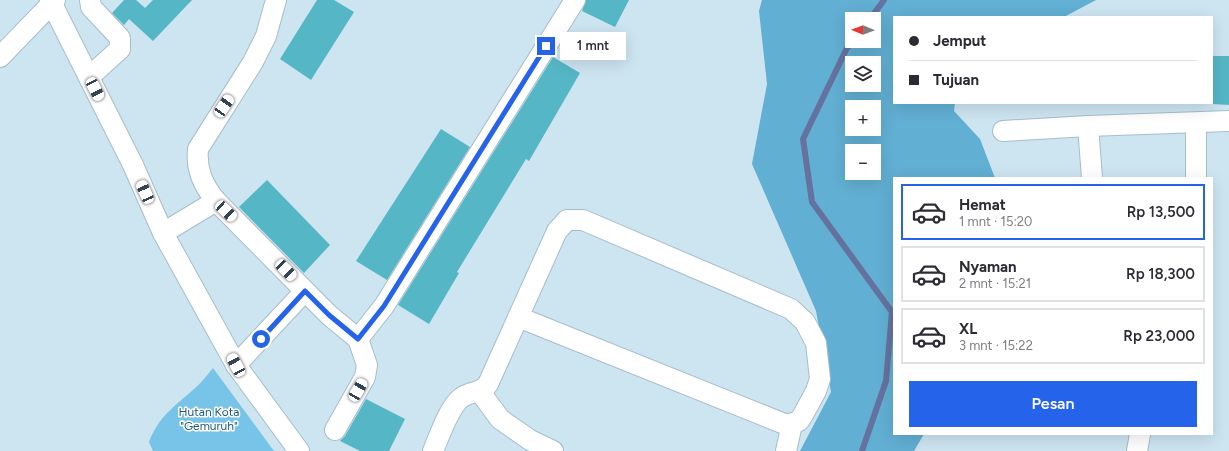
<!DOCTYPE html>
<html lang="id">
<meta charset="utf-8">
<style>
:root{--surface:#fff;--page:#f2f2f3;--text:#2b2b33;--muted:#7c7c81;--line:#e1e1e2;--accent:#2563eb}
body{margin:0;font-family:Figtree,sans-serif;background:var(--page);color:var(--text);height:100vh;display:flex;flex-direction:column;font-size:15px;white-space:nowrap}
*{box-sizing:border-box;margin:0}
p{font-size:13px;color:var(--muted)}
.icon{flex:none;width:22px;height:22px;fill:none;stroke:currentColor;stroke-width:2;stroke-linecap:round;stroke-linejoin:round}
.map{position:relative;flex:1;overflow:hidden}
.details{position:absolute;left:893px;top:177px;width:320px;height:258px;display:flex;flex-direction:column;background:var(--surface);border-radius:0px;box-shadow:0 4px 16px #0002}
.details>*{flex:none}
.guide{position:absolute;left:893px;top:16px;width:320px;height:88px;border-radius:0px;box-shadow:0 4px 16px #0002;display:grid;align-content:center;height:88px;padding:0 16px;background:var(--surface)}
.needle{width:26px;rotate:271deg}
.tools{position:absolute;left:845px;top:12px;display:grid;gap:8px}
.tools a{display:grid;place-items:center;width:36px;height:36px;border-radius:0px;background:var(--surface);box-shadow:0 4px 16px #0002;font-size:20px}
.end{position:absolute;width:18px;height:18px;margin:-9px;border:5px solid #2563eb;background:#fff;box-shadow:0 0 0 2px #fff}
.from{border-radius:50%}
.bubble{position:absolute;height:28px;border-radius:0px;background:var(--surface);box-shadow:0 4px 16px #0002;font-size:13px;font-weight:600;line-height:28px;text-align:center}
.car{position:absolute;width:12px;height:24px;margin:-12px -6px;border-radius:5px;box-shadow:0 0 3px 1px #0007;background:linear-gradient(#fff 24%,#345 0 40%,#fff 0 76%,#345 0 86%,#fff 0)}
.guide b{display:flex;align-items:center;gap:14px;height:38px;font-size:15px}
.guide b+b{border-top:1px solid var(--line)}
.guide i{width:10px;height:10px;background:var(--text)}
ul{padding:7px 0 0;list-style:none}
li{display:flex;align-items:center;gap:12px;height:56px;margin:0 8px 6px;padding:0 8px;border:2px solid var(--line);border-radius:0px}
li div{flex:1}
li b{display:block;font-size:15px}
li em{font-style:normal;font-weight:600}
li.on{border-color:var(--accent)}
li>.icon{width:36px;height:36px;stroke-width:1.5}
.button{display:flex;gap:8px;margin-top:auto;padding:8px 16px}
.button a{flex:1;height:46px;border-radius:0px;background:var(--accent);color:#fff;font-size:16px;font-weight:600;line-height:46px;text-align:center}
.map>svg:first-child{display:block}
.green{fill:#78c4e9}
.forest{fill:#61afd3;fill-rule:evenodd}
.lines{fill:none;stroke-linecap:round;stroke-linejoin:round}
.stream{stroke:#65729f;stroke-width:6}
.building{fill:#55b6c6}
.minor-casing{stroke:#a7bdc9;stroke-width:22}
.minor{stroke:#fff;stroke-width:20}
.route{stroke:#2563eb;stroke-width:5}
.labels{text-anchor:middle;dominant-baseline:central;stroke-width:3;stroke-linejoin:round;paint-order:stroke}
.park-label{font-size:12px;fill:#1e5a74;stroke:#fff}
</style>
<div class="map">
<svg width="1229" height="451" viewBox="0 0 1229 451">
<rect width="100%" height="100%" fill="#cde4f1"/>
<!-- green -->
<path class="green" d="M213 368 274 451H153L149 442C159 416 174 407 194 389 201 383 207 375 213 368Z"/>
<!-- forest -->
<path class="forest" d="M762 0H1096L1064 17H894V103H955L954 111 980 139 995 178H894V434H924L914 451H800L831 392 816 311 752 164 767 84 759 11ZM852 19H874V41H852ZM852 63H874V85H852ZM852 107H874V129H852ZM852 151H874V173H852Z"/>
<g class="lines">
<!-- stream -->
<g class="stream">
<path d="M870 19 884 0"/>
<path d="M853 41 847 48 803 139 812 202 892 312 886 381 862 451"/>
</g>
</g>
<!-- building -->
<g class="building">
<path d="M124 0H136L145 8 153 0H192L153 41 129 19 124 25 112 13Z"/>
<path d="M317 0H334L354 12 311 80 280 59Z"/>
<path d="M586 0H629L615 27 582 11Z"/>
<path d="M1212 56H1229V105L1212 104Z"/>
<path d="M553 57 580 73 529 161 526 159 457 272 459 273 429 324 398 305Z"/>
<path d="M441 129 470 147 387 280 356 261Z"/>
<path d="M267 180 330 245 304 273 239 207Z"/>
<path d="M366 399 405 419 389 451H360L340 441 345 436Z"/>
</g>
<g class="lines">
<!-- minor casing -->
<g class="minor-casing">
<g id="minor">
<path d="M50 0 133 165 163 233 236 365 299 451"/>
<path d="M0 57 55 0"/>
<path d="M89 77 120 49V38L91 7 90 0"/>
<path d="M1088 126 1092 178"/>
<path d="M1003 131 1088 126 1229 121"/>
<path d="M1196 178V123"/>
<path d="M216 201C203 185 196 170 198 149L253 62 266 36 276 0"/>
<path d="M163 233 216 201 305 291 236 365"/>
<path d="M305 291 329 315 358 339 367 365 365 377 335 430"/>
<path d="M358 339 384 306 575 0"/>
<path d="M480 392 500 419 530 440 553 451"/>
<path d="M433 451C439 437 449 407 461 398 470 391 481 394 488 384L557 231 567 220H583L791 309 805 322 816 343 820 379 816 391 803 415 799 421 787 425 518 317"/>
<path d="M786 451 792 424"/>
<path d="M1137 451 1140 434"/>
</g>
</g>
<!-- minor -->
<use href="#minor" class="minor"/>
</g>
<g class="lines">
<!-- route -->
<path class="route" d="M261 339 305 291 329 315 358 339 384 306 546 46"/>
</g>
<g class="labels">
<!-- park labels -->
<g class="park-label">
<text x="209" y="412">Hutan Kota<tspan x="209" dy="14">"Gemuruh"</tspan></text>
</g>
</g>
</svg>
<div class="tools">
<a><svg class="needle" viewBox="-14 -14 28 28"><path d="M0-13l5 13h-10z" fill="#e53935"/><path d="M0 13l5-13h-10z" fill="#7c7c81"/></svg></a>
<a><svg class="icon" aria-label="layers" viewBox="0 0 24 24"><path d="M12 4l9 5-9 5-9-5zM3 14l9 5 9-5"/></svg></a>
<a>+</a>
<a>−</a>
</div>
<i class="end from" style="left:261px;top:339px"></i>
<i class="end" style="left:546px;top:46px"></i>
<div class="bubble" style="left:560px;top:32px;width:66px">1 mnt</div>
<i class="car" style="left:95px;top:89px;rotate:153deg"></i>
<i class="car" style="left:224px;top:106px;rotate:34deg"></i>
<i class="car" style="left:145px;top:192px;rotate:336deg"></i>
<i class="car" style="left:226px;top:211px;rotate:133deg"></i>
<i class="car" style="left:286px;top:270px;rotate:136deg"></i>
<i class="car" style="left:236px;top:365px;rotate:332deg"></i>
<i class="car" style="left:358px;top:390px;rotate:30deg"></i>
<div class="guide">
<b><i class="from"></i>Jemput</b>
<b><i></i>Tujuan</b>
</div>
<section class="details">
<ul>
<li class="on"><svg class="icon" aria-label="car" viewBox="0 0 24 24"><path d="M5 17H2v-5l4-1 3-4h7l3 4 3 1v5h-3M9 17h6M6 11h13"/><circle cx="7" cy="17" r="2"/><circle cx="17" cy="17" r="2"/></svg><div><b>Hemat</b><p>1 mnt · 15:20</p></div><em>Rp 13,500</em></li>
<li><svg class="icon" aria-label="car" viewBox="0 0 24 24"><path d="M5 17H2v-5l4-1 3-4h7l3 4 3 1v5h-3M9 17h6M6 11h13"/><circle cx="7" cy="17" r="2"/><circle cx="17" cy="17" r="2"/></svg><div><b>Nyaman</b><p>2 mnt · 15:21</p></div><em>Rp 18,300</em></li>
<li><svg class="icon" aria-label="car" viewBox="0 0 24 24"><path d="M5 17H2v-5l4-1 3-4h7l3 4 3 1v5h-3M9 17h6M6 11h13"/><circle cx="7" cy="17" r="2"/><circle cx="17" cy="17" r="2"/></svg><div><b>XL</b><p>3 mnt · 15:22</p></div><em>Rp 23,000</em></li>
</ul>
<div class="button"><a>Pesan</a></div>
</section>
</div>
